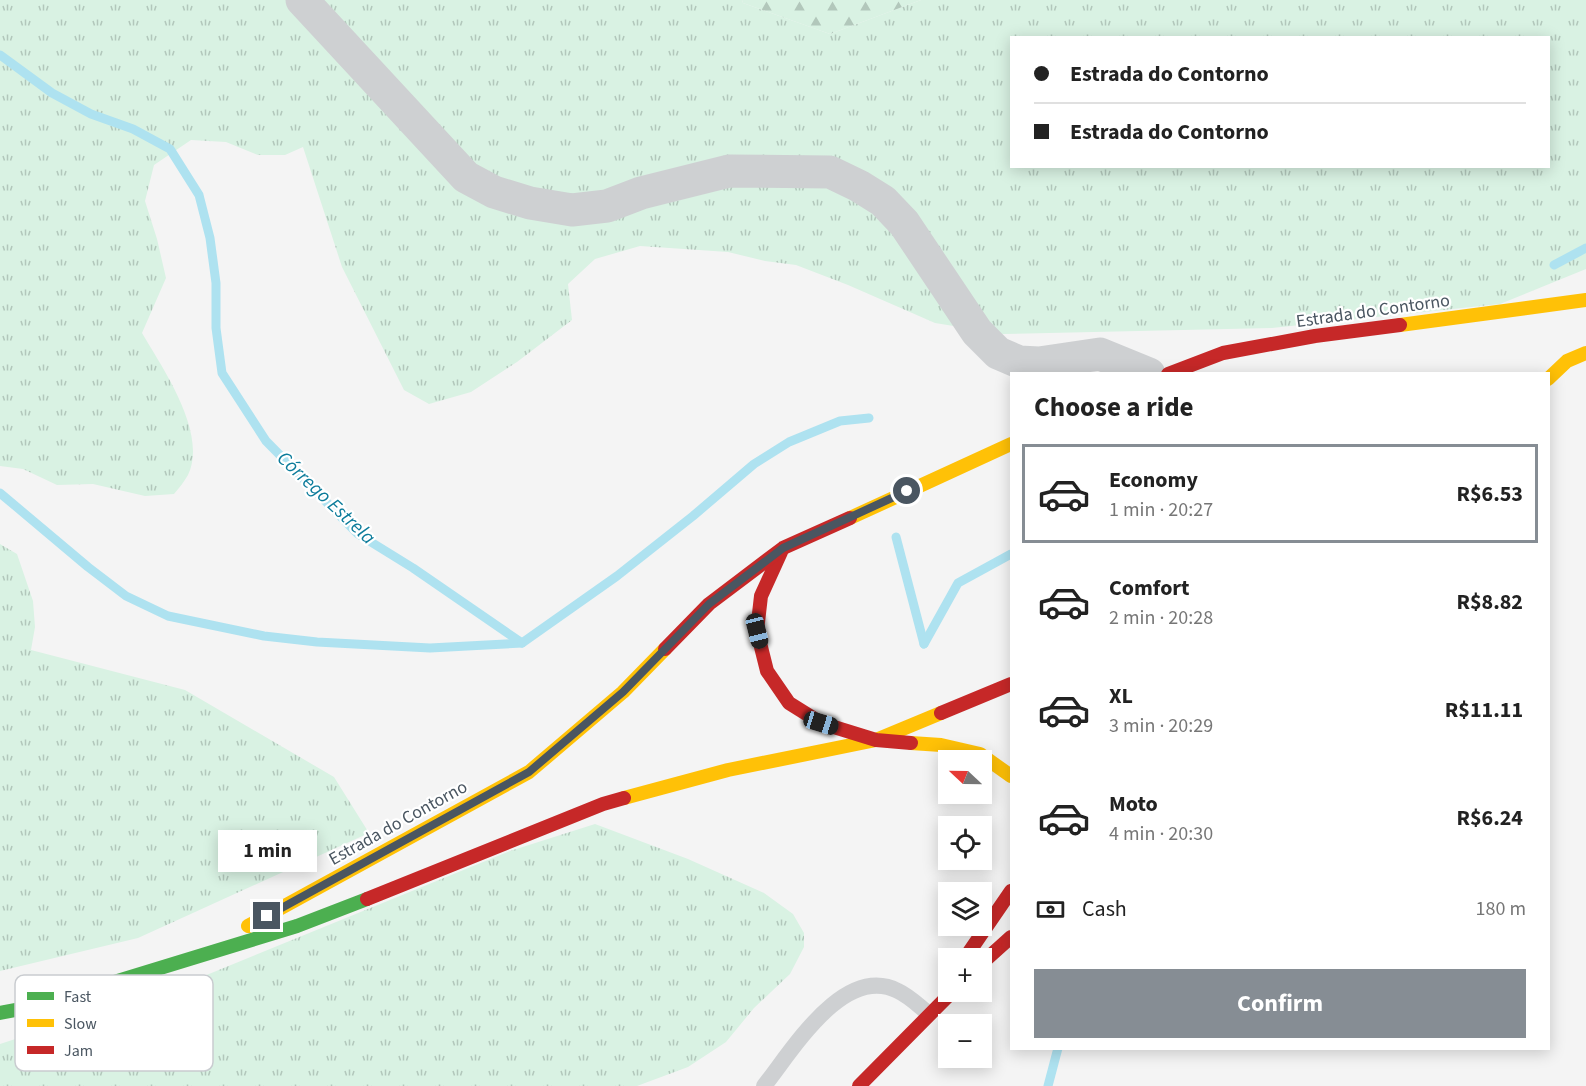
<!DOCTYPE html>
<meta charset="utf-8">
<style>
:root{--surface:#fff;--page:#f6f6f6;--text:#222;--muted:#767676;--line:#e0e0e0;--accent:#868d94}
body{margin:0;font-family:"Source Sans 3",sans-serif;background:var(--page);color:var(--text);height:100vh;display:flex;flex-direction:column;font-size:22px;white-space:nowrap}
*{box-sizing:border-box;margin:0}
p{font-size:20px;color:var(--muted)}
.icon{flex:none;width:33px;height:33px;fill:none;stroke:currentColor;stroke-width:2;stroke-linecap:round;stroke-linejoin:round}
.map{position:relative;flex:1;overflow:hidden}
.panel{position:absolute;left:1010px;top:372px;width:540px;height:678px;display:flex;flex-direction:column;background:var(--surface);border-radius:0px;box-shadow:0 3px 15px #0003}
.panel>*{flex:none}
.top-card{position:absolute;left:1010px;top:36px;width:540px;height:132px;border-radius:0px;box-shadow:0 3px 15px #0003;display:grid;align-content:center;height:132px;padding:0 24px;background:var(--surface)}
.needle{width:39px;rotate:292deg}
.buttons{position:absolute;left:938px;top:750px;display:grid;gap:12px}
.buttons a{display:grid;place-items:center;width:54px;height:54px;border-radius:0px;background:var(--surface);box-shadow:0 3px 15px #0003;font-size:30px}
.end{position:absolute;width:27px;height:27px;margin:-14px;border:8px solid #4a5661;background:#fff;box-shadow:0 0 0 3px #fff}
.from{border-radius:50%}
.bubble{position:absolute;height:42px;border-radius:0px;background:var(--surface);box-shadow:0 3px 15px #0003;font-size:20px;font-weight:700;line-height:42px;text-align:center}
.car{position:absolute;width:18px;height:36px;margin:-18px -9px;border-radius:8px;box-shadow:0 0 4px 2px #0007;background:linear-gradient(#222 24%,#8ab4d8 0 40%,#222 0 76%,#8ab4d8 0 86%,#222 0)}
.top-card b{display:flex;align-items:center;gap:21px;height:57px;font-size:22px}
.top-card b+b{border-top:2px solid var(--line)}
.top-card i{width:15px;height:15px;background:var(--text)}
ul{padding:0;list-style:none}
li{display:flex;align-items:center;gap:18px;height:99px;margin:0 12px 9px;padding:0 12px;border:3px solid transparent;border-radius:0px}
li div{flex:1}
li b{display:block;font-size:22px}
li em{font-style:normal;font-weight:700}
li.current{border-color:var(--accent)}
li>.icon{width:54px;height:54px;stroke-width:1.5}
h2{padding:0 24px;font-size:27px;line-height:72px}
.pay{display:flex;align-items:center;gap:15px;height:66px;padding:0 24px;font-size:22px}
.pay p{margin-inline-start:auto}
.button{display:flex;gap:12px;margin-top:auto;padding:12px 24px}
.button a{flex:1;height:69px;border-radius:0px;background:var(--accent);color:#fff;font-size:24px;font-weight:700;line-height:69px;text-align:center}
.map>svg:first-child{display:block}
.grass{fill:url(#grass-tufts);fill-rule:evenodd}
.forest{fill:url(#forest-firs)}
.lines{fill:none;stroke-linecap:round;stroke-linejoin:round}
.stream{stroke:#aee2f0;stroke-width:9}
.lane{stroke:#ced0d2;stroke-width:16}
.street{stroke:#ced0d2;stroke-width:33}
.fast{stroke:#4caf50;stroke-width:14}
.slow{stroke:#ffc107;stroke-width:14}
.jam{stroke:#c62828;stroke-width:14}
.route{stroke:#4a5661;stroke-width:8}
.labels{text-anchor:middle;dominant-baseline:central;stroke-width:4.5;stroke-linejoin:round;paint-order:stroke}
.street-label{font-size:18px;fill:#4a5661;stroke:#fff}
.water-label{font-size:20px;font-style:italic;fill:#0c7c9b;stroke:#fff}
.key{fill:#fff;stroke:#c9ccd0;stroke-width:1.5}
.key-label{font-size:16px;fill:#4a5661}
</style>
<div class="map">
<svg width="1586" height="1086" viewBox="0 0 1586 1086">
<defs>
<pattern id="grass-tufts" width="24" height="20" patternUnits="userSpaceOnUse" patternTransform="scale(1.5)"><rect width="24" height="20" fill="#d9f2e3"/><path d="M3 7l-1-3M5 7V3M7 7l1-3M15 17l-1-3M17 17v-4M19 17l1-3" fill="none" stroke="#b2c7bb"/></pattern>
<pattern id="forest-firs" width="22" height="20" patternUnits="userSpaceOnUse" patternTransform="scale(1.5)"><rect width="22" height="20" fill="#d9f2e3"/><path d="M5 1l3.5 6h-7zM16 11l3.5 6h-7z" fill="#b2c7bb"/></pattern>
</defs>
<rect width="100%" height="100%" fill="#f4f4f4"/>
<!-- grass -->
<g class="grass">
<path d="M0 0H742L743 3 830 34 921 0H1586V269L1500 304 1272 328 1003 334 935 323 848 285 796 265 765 261 728 252 640 246 595 259 568 284 572 320 517 362 471 392 429 404 404 390 342 267 303 147 285 155H258L226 142 191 140 154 165 145 201 157 239 166 278 142 333C163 369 208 433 188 475 184 482 179 488 174 494L145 496 93 484 57 485 23 469 0 466ZM1011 38H1548V166H1011Z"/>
<path d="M0 544 17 554 33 601 35 627 31 650 185 690 334 777 369 833 138 938 0 971Z"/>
<path d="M595 824 688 859 764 893 793 914 804 933V947L790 974 754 1008 726 1042 688 1067 637 1086H0V1044L187 983 510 851Z"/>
</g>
<!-- forest -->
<path class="forest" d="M742 0H921L830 34 743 3Z"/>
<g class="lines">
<!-- stream -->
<g class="stream">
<path d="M0 55 52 93 91 114 133 129 170 149 199 195 210 238 216 283V328L222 373 266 441 358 534 413 568 522 643"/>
<path d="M1554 265 1586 248"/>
<path d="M0 493 88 567 126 596 168 616 264 636 317 642 430 648 522 643"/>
<path d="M896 537 924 644"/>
<path d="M522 643 617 576 693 516 754 464 789 442 840 421 869 418"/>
<path d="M924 644 958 583 1011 554"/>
<path d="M1048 1086 1058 1048"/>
</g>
<!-- lane -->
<path class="lane" d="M764 1086C792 1051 844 963 898 991 909 996 919 1006 928 1013"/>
<!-- street -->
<path class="street" d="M302 0 466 177 494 192 530 203 572 210 607 206 641 193 729 171 830 172 859 186 883 201 904 223 977 332 998 353 1019 362 1039 363 1100 354 1149 374"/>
<!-- fast -->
<path class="fast" d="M0 1013 36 1006 297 926 367 899"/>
<!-- slow -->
<g class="slow">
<path d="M1400 325 1586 300"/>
<path d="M1548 379 1567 361 1586 353"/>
<path d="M850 518 1011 444"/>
<path d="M911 743 941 745 980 754 1011 776"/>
<path d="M624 798 728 770 876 740 941 713"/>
<path d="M248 926 529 772 623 692 665 649"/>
</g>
<!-- jam -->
<g class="jam">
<path d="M1168 374 1223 353 1315 336 1400 325"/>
<path d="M781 552 761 596 757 631 767 671 789 703 821 723 876 740 911 743"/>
<path d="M665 649 709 604 783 548 850 518"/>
<path d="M941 713 1011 684"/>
<path d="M367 899 603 804 624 798"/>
<path d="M965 958 1011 891"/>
<path d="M981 964 1011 937"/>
<path d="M859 1086 952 992"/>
</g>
</g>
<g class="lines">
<!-- route -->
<path class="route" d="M267 916 529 772 623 692 709 604 783 548 907 491"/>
</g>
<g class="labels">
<!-- street labels -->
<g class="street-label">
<text transform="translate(1373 311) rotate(-8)">Estrada do Contorno</text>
<text transform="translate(398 823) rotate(-29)">Estrada do Contorno</text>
</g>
<!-- water labels -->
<g class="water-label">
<text transform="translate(326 498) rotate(43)">Córrego Estrela</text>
</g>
</g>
<!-- legend -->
<rect x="15" y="975" width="198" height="96" rx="9" class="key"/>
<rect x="27" y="992" width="27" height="8" fill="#4caf50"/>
<rect x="27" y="1019" width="27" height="8" fill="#ffc107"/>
<rect x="27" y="1046" width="27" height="8" fill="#c62828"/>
<g class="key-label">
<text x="64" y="1002">Fast</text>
<text x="64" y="1029">Slow</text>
<text x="64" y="1056">Jam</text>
</g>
</svg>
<div class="buttons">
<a><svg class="needle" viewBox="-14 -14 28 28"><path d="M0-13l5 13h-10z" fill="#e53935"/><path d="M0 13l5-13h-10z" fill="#767676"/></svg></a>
<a><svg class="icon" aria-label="locate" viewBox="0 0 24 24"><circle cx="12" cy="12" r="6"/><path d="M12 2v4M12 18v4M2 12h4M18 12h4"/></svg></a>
<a><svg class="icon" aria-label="layers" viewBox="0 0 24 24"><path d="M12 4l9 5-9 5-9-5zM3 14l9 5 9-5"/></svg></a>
<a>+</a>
<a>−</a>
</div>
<i class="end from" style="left:907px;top:491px"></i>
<i class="end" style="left:267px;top:916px"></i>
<div class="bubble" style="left:218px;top:830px;width:99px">1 min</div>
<i class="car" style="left:757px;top:631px;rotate:166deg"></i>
<i class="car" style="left:821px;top:723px;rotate:107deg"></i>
<div class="top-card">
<b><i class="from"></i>Estrada do Contorno</b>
<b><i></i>Estrada do Contorno</b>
</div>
<section class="panel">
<h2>Choose a ride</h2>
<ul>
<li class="current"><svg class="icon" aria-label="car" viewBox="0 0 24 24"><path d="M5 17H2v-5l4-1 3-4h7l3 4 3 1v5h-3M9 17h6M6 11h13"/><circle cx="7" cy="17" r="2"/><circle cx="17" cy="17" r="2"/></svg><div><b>Economy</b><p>1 min · 20:27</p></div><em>R$6.53</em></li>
<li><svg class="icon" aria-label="car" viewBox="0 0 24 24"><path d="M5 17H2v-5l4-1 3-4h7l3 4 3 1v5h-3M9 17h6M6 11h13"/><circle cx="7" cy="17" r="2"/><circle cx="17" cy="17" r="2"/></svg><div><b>Comfort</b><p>2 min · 20:28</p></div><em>R$8.82</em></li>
<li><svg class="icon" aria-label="car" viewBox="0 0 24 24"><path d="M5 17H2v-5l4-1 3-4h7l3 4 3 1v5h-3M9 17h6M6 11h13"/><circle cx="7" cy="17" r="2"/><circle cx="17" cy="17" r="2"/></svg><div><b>XL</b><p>3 min · 20:29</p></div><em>R$11.11</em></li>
<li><svg class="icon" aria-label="car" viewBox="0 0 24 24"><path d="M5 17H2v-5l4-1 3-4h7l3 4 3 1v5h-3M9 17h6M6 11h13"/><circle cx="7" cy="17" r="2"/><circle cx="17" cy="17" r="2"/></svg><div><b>Moto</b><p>4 min · 20:30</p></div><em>R$6.24</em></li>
</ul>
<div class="pay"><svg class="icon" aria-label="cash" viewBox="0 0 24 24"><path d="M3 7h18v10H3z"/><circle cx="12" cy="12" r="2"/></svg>Cash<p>180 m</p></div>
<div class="button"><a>Confirm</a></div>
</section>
</div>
